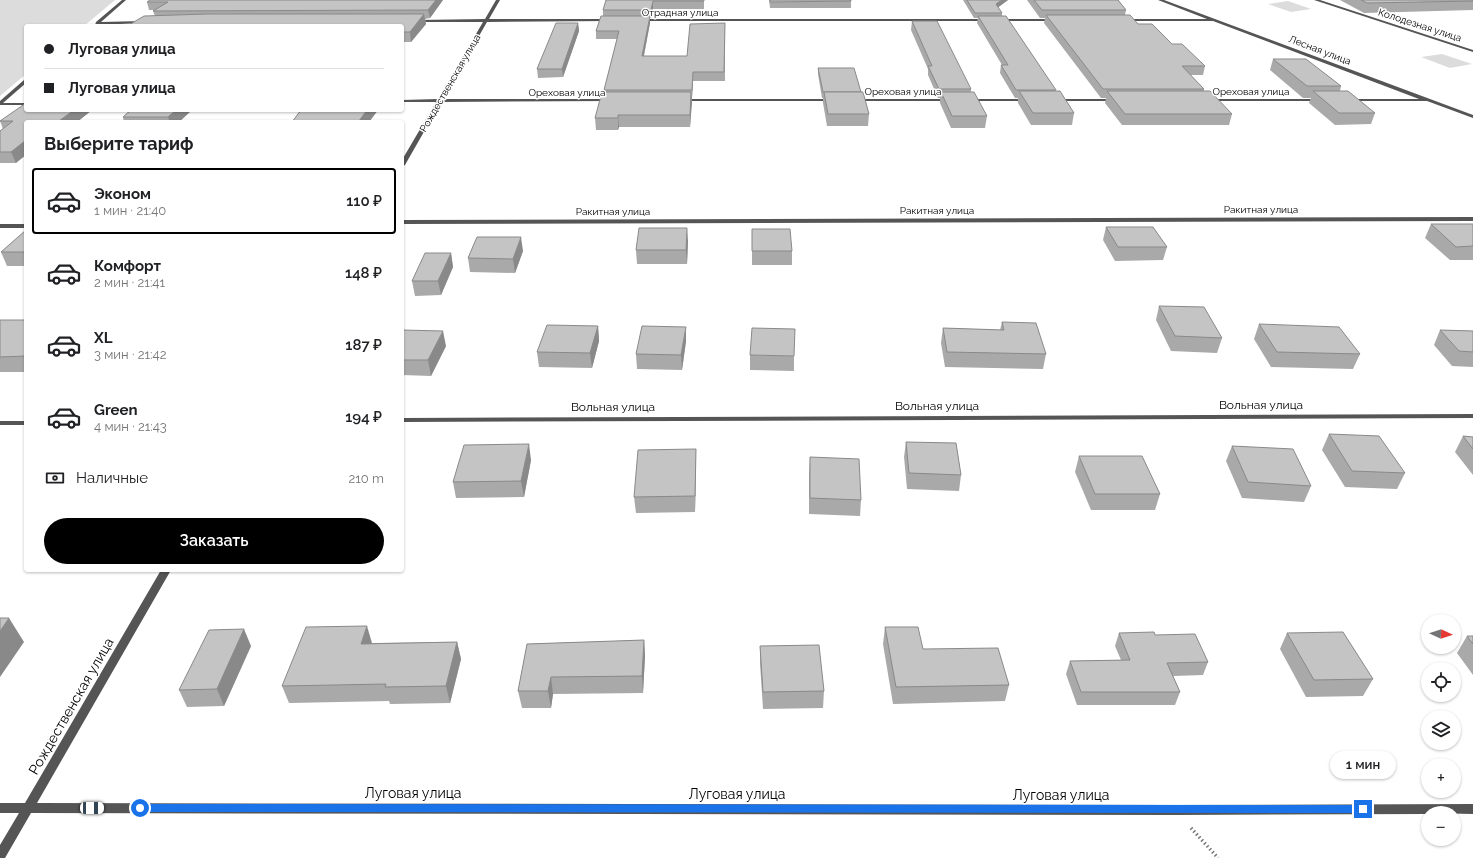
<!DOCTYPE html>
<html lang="ru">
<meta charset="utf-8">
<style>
:root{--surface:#fff;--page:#f6f6f6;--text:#202124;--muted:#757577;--line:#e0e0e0;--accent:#000}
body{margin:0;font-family:Raleway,sans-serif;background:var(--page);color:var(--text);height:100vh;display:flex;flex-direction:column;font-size:15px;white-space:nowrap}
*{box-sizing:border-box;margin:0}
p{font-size:13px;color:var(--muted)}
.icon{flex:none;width:22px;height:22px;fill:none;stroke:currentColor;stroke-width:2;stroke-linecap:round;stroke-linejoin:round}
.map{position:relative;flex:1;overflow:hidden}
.drawer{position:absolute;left:24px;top:120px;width:380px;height:452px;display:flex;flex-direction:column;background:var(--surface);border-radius:4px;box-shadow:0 1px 3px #0004}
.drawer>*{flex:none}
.top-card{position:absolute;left:24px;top:24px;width:380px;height:88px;border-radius:4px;box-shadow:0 1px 3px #0004;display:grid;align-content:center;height:88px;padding:0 20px;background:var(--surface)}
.needle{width:26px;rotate:93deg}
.controls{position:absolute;left:1421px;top:614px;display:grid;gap:8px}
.controls a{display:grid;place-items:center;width:40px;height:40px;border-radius:50%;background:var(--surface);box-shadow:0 1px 3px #0004;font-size:20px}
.end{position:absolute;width:18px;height:18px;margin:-9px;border:5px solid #1a73e8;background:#fff;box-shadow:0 0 0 2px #fff}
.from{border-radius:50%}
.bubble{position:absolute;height:28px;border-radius:14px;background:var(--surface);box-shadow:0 1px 3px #0004;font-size:13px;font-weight:600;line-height:28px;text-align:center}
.car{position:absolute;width:12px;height:24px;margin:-12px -6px;border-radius:5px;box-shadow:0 0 3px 1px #0007;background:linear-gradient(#fff 24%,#345 0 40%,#fff 0 76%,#345 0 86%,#fff 0)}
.top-card b{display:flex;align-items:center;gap:14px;height:38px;font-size:15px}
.top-card b+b{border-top:1px solid var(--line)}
.top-card i{width:10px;height:10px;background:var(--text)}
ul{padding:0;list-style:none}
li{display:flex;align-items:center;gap:12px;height:66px;margin:0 8px 6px;padding:0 12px;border:2px solid transparent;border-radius:4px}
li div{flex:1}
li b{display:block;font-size:15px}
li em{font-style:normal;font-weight:600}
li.current{border-color:var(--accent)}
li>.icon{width:36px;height:36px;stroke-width:1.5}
h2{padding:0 20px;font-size:18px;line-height:48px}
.pay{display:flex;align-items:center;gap:10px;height:44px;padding:0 20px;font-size:15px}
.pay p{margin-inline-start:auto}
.button{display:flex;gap:8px;margin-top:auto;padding:8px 20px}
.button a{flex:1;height:46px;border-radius:24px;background:var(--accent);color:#fff;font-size:16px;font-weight:600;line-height:46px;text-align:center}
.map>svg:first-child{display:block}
.green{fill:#dcdcdc}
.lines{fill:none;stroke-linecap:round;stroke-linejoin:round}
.path{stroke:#777;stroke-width:3.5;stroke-dasharray:1.5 2.5;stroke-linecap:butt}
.minor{fill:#555;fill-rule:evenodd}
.wall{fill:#a9a9a9}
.shaded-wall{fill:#898989}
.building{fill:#c4c4c4;stroke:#898989}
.route{fill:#1a73e8}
.labels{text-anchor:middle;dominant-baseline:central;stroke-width:3;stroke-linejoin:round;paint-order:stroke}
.far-street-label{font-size:10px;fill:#000;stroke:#fff}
.street-label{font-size:12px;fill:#000;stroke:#fff}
.near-street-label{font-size:14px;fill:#000;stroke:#fff}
</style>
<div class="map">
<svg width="1473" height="858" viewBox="0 0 1473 858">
<rect width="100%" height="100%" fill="#fff"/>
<!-- green -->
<g class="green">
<path d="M0 0H115L84 26H26V74L0 96Z"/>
<path d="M1288 1 1311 9 1291 12 1268 4Z"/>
<path d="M1442 54 1472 64 1450 68 1421 57Z"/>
</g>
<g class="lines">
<!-- path -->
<path class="path" d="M1191 828 1218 858"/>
<!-- minor -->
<g class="minor">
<path d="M122 0H126L101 22 143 21 144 23 95 25 96 22Z"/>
<path d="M496 0H500L489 19H609L611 20 609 21 487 22 443 99H611L613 100 611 101 441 102 405 165 402 167V160L436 102H402V100L438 99 483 22H415L413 21 415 20 485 19Z"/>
<path d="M1158 0H1164L1430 99 1473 115V118L1427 101H1347V99H1419L1213 21H1125L1123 20 1125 19H1207Z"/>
<path d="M1314 0H1320L1473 50V52Z"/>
<path d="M639 19H987L989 20 987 21H638Z"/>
<path d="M999 19H1055L1057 20 1055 21H998Z"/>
<path d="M24 80H26V83L3 103H26V105H0V101Z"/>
<path d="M679 99H833L835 100 833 101H679Z"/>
<path d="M853 99H951L953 100 951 101H853Z"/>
<path d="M967 99H1029L1031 100 1029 101H967Z"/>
<path d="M1053 99H1115L1117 100 1115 101H1053Z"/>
<path d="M1207 99H1321L1323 100 1321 101H1207Z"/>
<path d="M1473 217V221L402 224V220Z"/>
<rect x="0" y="224" width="26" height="4"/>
<path d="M1473 414V418L402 422V418Z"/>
<rect x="0" y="421" width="26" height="4"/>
<path d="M161 570H171L37 803 1175 805 1473 804V814L1428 813V814L1175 815 31 813 5 858H0V845L19 813H0V803H25Z"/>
</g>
</g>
<!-- wall -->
<g class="wall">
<path d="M443 0 430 18 425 19 426 24 411 42H402V26L155 16 153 11 155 10H149L147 2Z"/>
<path d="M606 0H704V9H653L651 18H650V23L644 56H687L725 23V81H693L690 127H619L618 130H596L595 118 604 92V90L617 39H596V31L603 16V10Z"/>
<path d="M769 0H851V8H770Z"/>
<path d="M963 0H1008L998 7 1002 13V16L1056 90 1055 91 1074 113 1072 125H1031L1018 103V98H1015L1000 73 1001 65H1002L977 23 978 18H974Z"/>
<path d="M1027 0H1118L1126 10 1125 15 1138 24 1172 44 1205 66 1203 75H1190L1204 89V91L1232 114 1229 125H1122L1105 103 1106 98H1101L1044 23 1045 18H1040Z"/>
<path d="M1340 0H1473V10L1364 13Z"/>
<path d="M912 21 971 89V92L987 116 985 128H951L940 103V98H938L928 75V69L911 30Z"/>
<path d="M578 23 579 31 563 77 538 78 537 69Z"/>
<path d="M1273 59 1341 86 1340 91 1375 113 1371 124 1335 125 1309 103 1311 98H1303L1270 70Z"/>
<path d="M818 68 861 92 869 114 868 126H827L823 103V98H822L818 74Z"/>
<path d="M26 110H92L77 122H26L16 163H0V131L3 129 0 121Z"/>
<path d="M131 110H192L179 122H124L123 117Z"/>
<path d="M301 110H378L369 122H292Z"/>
<path d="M1431 224H1473V260H1450L1425 238Z"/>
<path d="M1106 227 1167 247 1163 260 1115 261 1103 240Z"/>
<path d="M752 229 792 251V265H752Z"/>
<path d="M26 230V266H7L1 252Z"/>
<path d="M688 241 687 264H637L636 250Z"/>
<path d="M523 251 515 273 470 272 468 258Z"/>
<path d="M451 253 453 267 441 295 415 296 412 281Z"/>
<path d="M1159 306 1222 338 1217 353 1171 351 1156 320Z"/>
<rect x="0" y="320" width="26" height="52"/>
<path d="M1002 322 1046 354 1043 369 945 367 941 343 943 328 1000 330Z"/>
<path d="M1259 324 1360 354 1353 369 1271 367 1254 339Z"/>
<path d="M598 326 599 341 592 368 539 367 537 352Z"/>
<path d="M686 327V341L682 370 637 369 636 354Z"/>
<path d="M402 330 446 346 431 376 402 375Z"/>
<path d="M1440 330 1473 331V367L1452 366 1434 345Z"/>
<path d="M750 355 794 356V371L750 370Z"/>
<path d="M1329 434 1405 473 1397 489 1345 487 1322 450Z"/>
<path d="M1463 436 1473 437V475L1455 452Z"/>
<path d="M906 442 961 475 959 491 907 489 904 457Z"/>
<path d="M1232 446 1311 486 1304 502 1242 498 1226 461Z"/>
<path d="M696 449V465L695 512 636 513 634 497Z"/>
<path d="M1079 456 1160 494 1155 510H1091L1075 472Z"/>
<path d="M810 457 861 500 860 516 809 514V473Z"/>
<path d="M531 460 524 497 456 498 453 482Z"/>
<path d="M885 627 923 649 1009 685 1005 701 893 704 883 644Z"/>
<path d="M1119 633 1155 635 1208 662 1203 675 1173 676 1180 692 1175 705H1077L1066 674 1070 661 1121 660 1115 646Z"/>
<path d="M1287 633 1373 679 1363 696 1306 697 1280 649Z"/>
<path d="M1467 636H1473V675L1457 653Z"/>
<path d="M644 640 645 656 643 693 553 694 551 708H522L518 691 527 644Z"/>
<path d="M457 642 461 659 450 703 390 704 389 701 289 703 282 686 372 643Z"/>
<path d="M251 646 224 706 187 707 179 690Z"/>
<path d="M760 646 824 691 823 708 763 709 760 663Z"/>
</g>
<!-- shaded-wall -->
<g class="shaded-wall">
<path d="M436 0H443L430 18 428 10Z"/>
<path d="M1002 0H1008L996 9V4Z"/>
<path d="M653 1V9L651 18V10Z"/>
<path d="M424 14 426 24 411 42 410 32Z"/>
<path d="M650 16V23L642 64V56Z"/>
<path d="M578 23 579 31 563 77 562 69Z"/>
<path d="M693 72V81L692 98V90Z"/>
<path d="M691 92 692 103 690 127V115Z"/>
<path d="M74 110H92L77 122H59V121Z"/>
<path d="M176 110H192L179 122H170L168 117Z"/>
<path d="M367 110H378L369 122H360L359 121Z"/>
<path d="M618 115 619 127 618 130Z"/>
<path d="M26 140V155L16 163 11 152Z"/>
<path d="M687 228 688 241 687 264 686 250Z"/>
<path d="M521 237 523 251 515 273 513 259Z"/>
<path d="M451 253 453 267 441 295 438 281Z"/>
<path d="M598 326 599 341 592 368 590 353Z"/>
<path d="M686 327V341L682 370 681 355Z"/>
<path d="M443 331 446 346 431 376 428 360Z"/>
<path d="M529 444 531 460 524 497 521 481Z"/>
<path d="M696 449V465L695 512V496Z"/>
<path d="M9 618 24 642 0 677V631Z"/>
<path d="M367 626 372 643 366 660 361 644Z"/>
<path d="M244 629 251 646 224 706 217 689Z"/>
<path d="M644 640 645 656 643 693 642 676Z"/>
<path d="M457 642 461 659 450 703 446 686Z"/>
<path d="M551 677 553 694 551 708 548 691Z"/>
</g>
<!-- building -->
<g class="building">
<path d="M150 0H436L428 10 153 11 168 2H147Z"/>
<path d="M606 0H704V1H653L651 10H603Z"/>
<path d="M770 0H851V1L770 2Z"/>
<path d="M967 0H1002L996 4 1002 13H975Z"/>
<path d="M1034 0H1118L1126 10H1042Z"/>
<path d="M1361 0H1473V1L1367 3Z"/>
<path d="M207 14H424L410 32H402V26H127L144 16Z"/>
<path d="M1046 15H1130L1138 24H1152L1172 44H1182L1205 66H1182L1204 89H1103Z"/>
<path d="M601 16H650L642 56H687L690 24 725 23 724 72H693L692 90H604L619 31H596Z"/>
<path d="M978 16H1006L1056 90H1016L1001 65H1008Z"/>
<path d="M912 21H937L971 89H939L928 66H932Z"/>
<path d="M556 23H578L562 69H537Z"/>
<path d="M1273 59H1306L1341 86H1307Z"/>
<path d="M818 68H854L861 92H823Z"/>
<path d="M1019 91H1060L1074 113H1033Z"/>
<path d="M1107 91H1210L1232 114H1125Z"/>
<path d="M1313 91H1348L1375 113H1339Z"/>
<path d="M602 92H691L690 115H618V118H595Z"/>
<path d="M824 92H863L869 114H828Z"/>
<path d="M941 92H974L987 116H952Z"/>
<path d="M26 103V110H74L59 121 26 122V140L11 152H0V131L13 121H0Z"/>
<path d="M131 110H176L168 117H123Z"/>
<path d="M301 110H367L359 121H340L339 122H292Z"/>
<path d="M1431 224H1473V246L1456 247Z"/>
<path d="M1106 227H1153L1167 247H1118Z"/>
<path d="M639 228H687L686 250H636Z"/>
<path d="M752 229H790L792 251H752Z"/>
<path d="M26 230V252H1Z"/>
<path d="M477 237H521L513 259 468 258Z"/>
<path d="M425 253H451L438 281H412Z"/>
<path d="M1159 306 1204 307 1222 338 1175 336Z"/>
<path d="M0 320H26V356L0 357Z"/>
<path d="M1002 322 1036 323 1046 354 947 352 943 328 1004 330Z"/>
<path d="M1259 324 1339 327 1360 354 1277 352Z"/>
<path d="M547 325 598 326 590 353 537 352Z"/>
<path d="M642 326 686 327 681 355 636 354Z"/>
<path d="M752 328 795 329 794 356 750 355Z"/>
<path d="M402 330 443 331 428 360H402Z"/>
<path d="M1440 330 1473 331V352L1459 351Z"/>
<path d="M1329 434 1379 436 1405 473 1352 471Z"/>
<path d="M1463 436 1473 437V449Z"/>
<path d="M906 442 956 443 961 475 909 473Z"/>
<path d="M529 444 521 481 453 482 464 445Z"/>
<path d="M1232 446 1293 449 1311 486 1248 482Z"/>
<path d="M696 449 695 496 634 497 638 450Z"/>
<path d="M1079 456H1142L1160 494H1095Z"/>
<path d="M810 457 859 459 861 500 810 498Z"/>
<path d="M0 618H9L0 631Z"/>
<path d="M367 626 361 644 457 642 446 686 385 687 386 684 282 686 306 627Z"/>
<path d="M885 627H918L923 649 998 648 1009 685 896 687Z"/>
<path d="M244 629 217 689 179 690 209 630Z"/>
<path d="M1154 632 1155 635 1195 634 1208 662 1167 663 1180 692H1081L1070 661 1130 660 1119 633Z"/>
<path d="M1343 632 1373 679 1314 680 1287 633Z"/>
<path d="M1467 636H1473V644Z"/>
<path d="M644 640 642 676 551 677 548 691H518L527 644Z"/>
<path d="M819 645 824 691 763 692 760 646Z"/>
</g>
<!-- route -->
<path class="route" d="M140 804 1363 805 1367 806 1368 809 1367 812 1363 813 140 812 137 811 136 808 137 805Z"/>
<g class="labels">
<!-- far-street labels -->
<g class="far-street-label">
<text x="680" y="12">Отрадная улица</text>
<text transform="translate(1420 25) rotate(18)">Колодезная улица</text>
<text transform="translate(1320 50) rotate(21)">Лесная улица</text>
<text transform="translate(450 83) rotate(-60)">Рождественская улица</text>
<text x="903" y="91">Ореховая улица</text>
<text x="1251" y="91">Ореховая улица</text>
<text x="567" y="92">Ореховая улица</text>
<text x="1261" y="209">Ракитная улица</text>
<text x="937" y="210">Ракитная улица</text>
<text x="613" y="211">Ракитная улица</text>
</g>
<!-- street labels -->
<g class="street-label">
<text x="1261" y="405">Вольная улица</text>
<text x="937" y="406">Вольная улица</text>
<text x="613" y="407">Вольная улица</text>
</g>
<!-- near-street labels -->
<g class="near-street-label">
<text transform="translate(71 706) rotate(-60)">Рождественская улица</text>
<text x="413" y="793">Луговая улица</text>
<text x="737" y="794">Луговая улица</text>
<text x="1061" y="795">Луговая улица</text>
</g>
</g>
</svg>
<div class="controls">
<a><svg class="needle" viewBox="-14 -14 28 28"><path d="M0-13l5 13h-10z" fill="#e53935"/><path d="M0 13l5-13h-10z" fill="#757577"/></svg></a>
<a><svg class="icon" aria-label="locate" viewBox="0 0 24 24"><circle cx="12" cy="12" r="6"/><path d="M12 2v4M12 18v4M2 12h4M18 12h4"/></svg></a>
<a><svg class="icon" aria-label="layers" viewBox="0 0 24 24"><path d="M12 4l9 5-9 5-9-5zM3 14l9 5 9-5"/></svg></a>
<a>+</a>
<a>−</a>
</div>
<i class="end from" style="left:140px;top:808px"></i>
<i class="end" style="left:1363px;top:809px"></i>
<div class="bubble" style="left:1330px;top:751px;width:66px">1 мин</div>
<i class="car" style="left:92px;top:808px;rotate:90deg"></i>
<div class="top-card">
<b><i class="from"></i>Луговая улица</b>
<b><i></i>Луговая улица</b>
</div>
<section class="drawer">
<h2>Выберите тариф</h2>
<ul>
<li class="current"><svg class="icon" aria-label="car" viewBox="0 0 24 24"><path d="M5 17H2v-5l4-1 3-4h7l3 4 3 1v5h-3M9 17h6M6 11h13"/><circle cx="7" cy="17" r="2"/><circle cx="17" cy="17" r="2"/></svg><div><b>Эконом</b><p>1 мин · 21:40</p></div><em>110 ₽</em></li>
<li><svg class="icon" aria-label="car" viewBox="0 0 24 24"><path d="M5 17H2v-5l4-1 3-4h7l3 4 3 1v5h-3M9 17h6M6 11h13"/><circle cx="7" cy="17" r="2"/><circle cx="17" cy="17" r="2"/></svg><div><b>Комфорт</b><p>2 мин · 21:41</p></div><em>148 ₽</em></li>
<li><svg class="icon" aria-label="car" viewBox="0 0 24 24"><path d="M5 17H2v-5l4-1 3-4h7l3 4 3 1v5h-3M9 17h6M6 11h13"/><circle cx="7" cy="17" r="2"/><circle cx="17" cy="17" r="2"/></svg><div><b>XL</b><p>3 мин · 21:42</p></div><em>187 ₽</em></li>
<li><svg class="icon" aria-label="car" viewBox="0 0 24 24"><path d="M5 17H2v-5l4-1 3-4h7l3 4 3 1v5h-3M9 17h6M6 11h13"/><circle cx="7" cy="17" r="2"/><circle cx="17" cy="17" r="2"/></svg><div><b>Green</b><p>4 мин · 21:43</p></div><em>194 ₽</em></li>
</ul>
<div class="pay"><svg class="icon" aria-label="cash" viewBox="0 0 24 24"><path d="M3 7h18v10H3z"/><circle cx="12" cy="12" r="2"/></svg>Наличные<p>210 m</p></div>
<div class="button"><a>Заказать</a></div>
</section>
</div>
